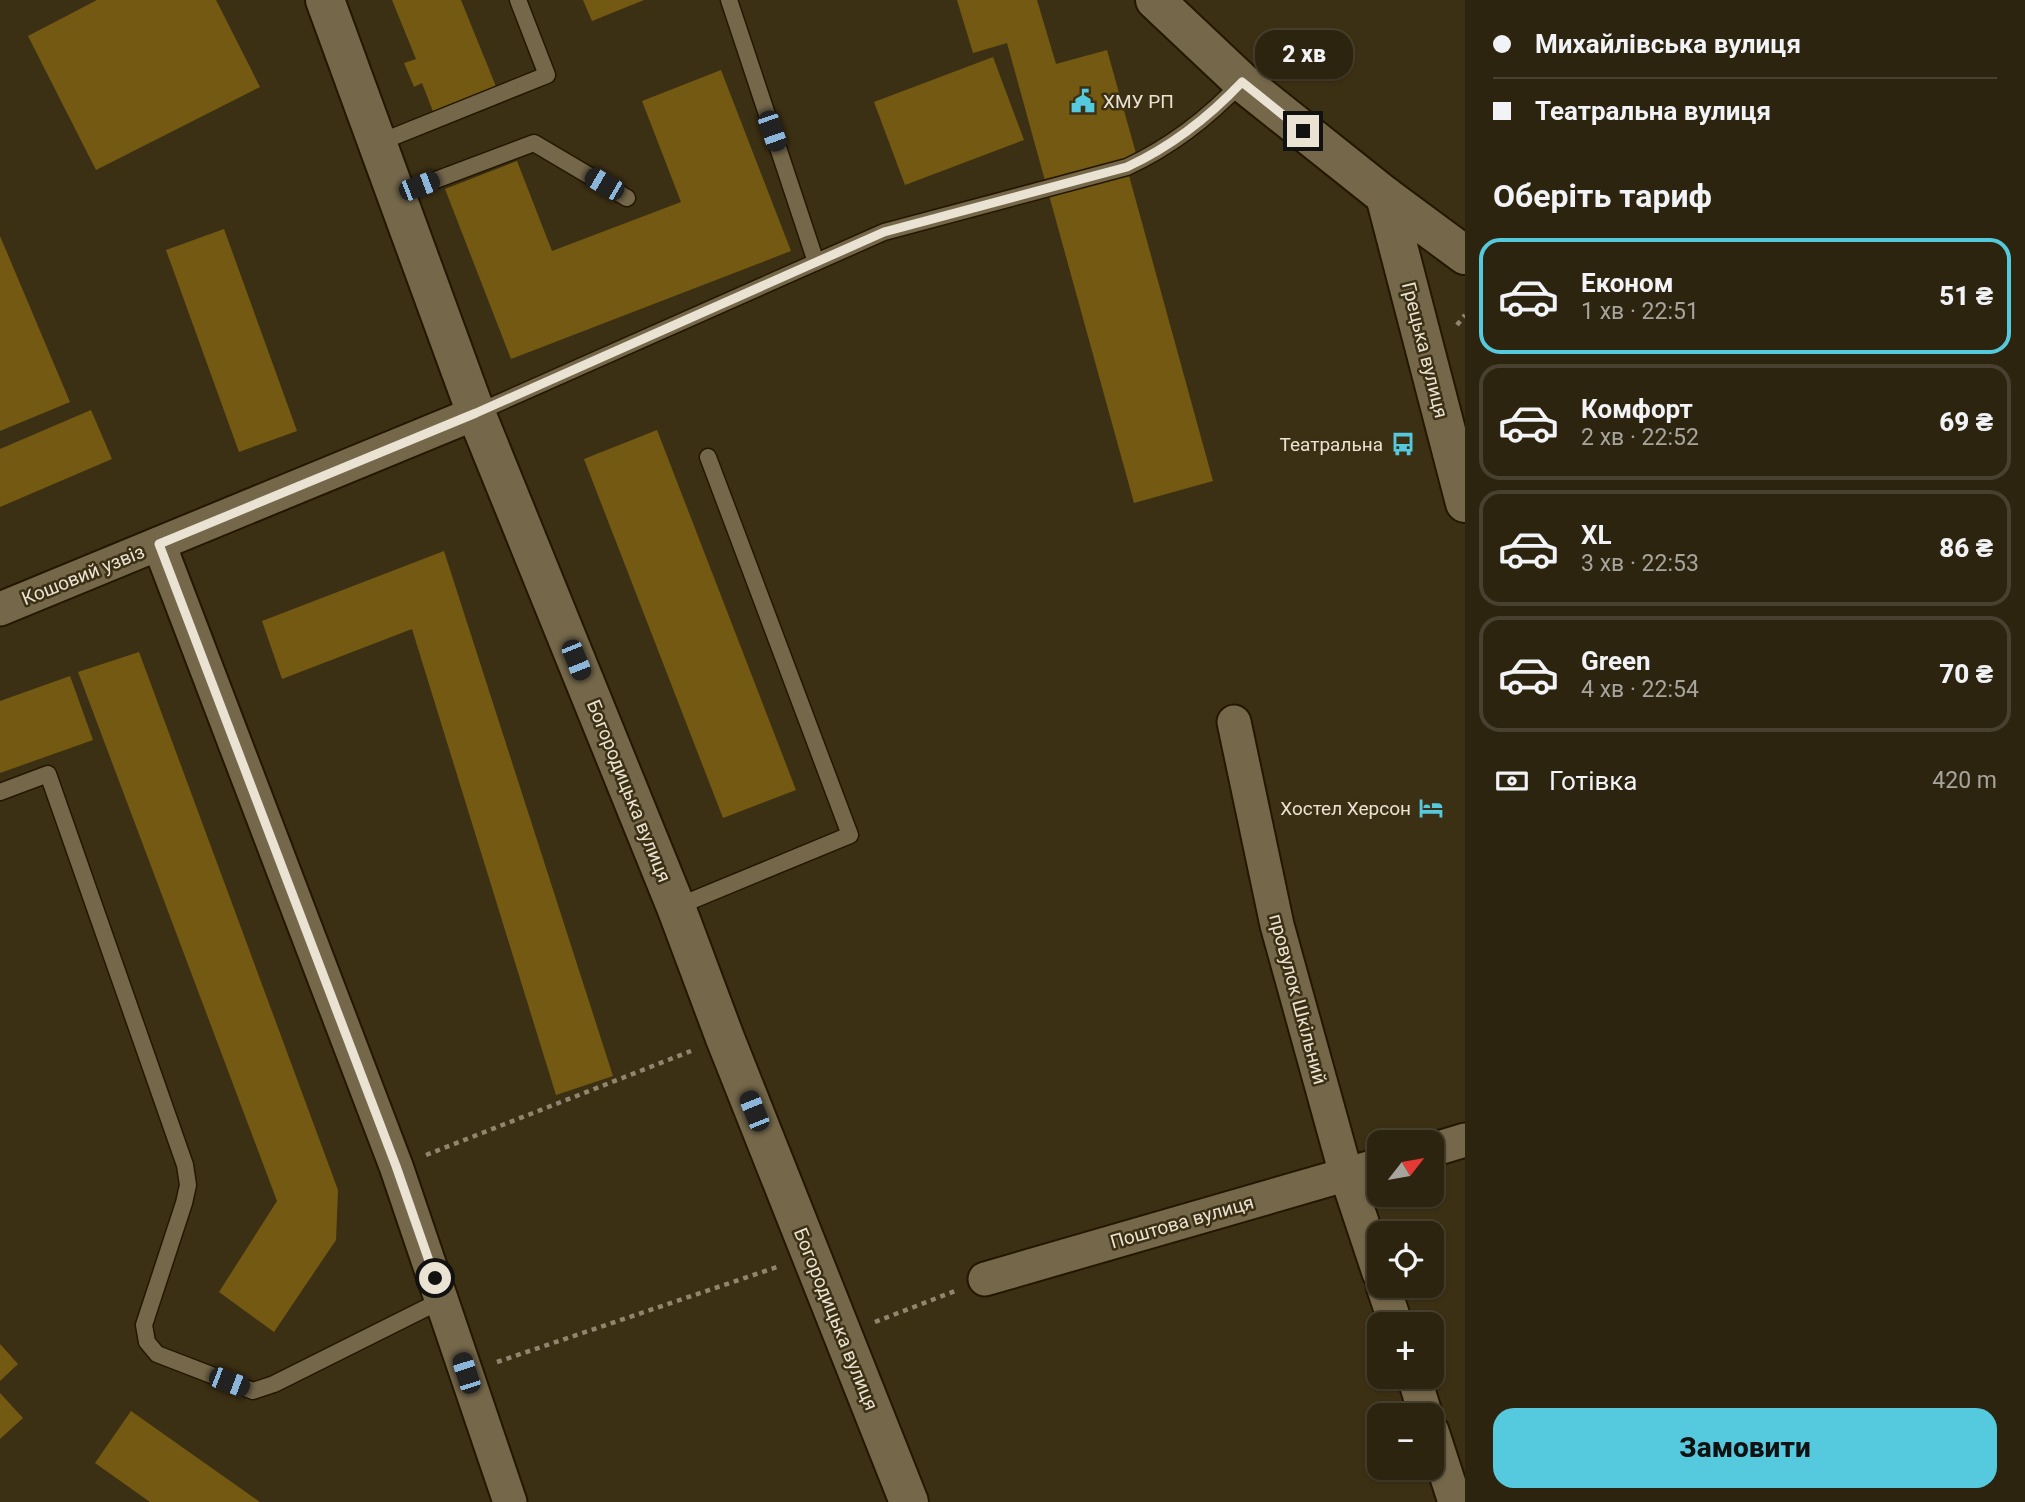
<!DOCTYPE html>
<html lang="uk">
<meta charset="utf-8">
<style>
:root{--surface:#2d240f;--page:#352c18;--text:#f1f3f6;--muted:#a7a49e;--line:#48412f;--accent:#55cade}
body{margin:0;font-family:Roboto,sans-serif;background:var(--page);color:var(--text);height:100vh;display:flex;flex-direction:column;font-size:26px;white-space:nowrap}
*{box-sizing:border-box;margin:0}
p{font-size:23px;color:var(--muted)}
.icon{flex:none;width:38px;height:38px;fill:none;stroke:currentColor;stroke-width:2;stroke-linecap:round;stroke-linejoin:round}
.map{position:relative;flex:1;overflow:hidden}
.sheet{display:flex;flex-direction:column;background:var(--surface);width:560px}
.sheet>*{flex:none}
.banner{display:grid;align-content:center;height:154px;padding:0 28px;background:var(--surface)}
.needle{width:46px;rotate:59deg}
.controls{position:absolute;left:1367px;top:1130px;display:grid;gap:14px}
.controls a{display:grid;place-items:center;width:77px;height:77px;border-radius:14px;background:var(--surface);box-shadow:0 2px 5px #0004,0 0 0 2px var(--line);font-size:35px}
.end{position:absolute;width:32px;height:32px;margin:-16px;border:9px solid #eae2d2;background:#111;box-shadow:0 0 0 4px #111}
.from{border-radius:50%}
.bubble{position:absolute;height:49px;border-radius:21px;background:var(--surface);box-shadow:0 2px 5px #0004,0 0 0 2px var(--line);font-size:23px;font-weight:800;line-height:49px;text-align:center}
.car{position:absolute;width:21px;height:42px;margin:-21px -10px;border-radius:9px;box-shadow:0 0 5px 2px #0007;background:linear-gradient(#222 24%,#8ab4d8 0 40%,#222 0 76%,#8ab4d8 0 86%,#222 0)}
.banner b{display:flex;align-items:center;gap:24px;height:66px;font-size:26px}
.banner b+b{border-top:2px solid var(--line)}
.banner i{width:18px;height:18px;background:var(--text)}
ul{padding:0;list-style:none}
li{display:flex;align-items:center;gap:21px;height:116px;margin:0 14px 10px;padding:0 14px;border:4px solid var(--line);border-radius:21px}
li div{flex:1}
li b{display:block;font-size:26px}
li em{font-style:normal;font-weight:800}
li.on{border-color:var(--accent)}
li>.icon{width:63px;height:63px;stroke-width:1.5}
h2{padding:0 28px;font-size:32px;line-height:84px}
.pay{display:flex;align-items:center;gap:18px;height:77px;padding:0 28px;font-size:26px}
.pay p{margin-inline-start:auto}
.cta{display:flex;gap:14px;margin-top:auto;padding:14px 28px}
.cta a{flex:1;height:80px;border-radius:21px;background:var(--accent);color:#111;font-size:28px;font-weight:800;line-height:80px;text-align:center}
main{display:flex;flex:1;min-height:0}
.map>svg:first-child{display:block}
.building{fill:#735911}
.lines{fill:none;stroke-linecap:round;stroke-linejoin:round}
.service-casing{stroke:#231700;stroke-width:19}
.minor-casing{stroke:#231700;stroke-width:37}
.tertiary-casing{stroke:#231700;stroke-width:42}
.path{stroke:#90866f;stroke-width:4.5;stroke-dasharray:5 5;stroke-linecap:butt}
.service{stroke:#74674a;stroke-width:16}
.minor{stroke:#74674a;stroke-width:33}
.tertiary{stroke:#74674a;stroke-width:38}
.route{stroke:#eae2d2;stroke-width:9}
.labels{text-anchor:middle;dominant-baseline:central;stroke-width:5;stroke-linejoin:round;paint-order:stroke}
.poi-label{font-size:19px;fill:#eae2d2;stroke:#3c3014;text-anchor:end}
.street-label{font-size:19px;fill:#eae2d2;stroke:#3c3014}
</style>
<main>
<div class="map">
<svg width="1465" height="1502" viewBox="0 0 1465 1502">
<rect width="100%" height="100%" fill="#3c3014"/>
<!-- building -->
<g class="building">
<path d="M97 0H216L260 87 96 170 28 36Z"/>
<path d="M392 0H461L497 89 434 114 422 83 414 87 404 63 416 59Z"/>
<path d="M583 0H644L592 21Z"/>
<path d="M957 0H1037L1056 64 1107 50 1137 157 1125 161 1213 481 1134 503 1007 43 973 53Z"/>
<path d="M993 57 1024 140 905 185 874 102Z"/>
<path d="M721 70 791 251 511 359 445 189 517 161 552 251 681 202 642 101Z"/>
<path d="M224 229 297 431 239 452 166 250Z"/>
<path d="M0 236 70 402 0 431Z"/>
<path d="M91 410 112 459 0 507V449Z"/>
<path d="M657 430 796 790 723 818 584 459Z"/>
<path d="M444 551 613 1076 556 1095 412 629 282 679 262 621Z"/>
<path d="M139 652 338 1190 336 1240 274 1332 219 1292 277 1201 78 672Z"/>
<path d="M70 676 93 740 0 773V701Z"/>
<path d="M0 1344 18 1364 0 1381Z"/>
<path d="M0 1393 23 1418 0 1439Z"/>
<path d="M131 1411 260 1502H150L95 1463Z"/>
</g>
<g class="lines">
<!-- service casing -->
<g class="service-casing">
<g id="service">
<path d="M729 0 816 262"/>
<path d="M378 143 547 75 518 0"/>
<path d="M396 195 534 143 627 198"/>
<path d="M476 413 884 232 1127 167C1170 147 1209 117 1242 82"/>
<path d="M0 792 48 774 185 1165 188 1185 184 1203 144 1325 147 1342 157 1354 253 1391 274 1384 442 1300"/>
<path d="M676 907 850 835 708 457"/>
</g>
</g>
<!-- minor casing -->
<g class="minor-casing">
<g id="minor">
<path d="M159 544 396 1166 510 1502"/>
<path d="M0 609 476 413"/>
<path d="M1234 722 1277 925 1346 1174 1379 1273"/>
<path d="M1432 1150 1465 1140"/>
<path d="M985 1279 1379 1165"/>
<path d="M1383 1286 1396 1325"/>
<path d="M1414 1377 1426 1416"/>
<path d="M1432 1431 1455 1502"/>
</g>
</g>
<!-- tertiary casing -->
<g class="tertiary-casing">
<g id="tertiary">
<path d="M325 0 476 413 676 907 725 1038 909 1502"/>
<path d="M1155 0 1242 82 1385 196 1465 255"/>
<path d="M1385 196 1465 503"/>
</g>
</g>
<!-- path -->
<g class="path">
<path d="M1457 325 1465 315"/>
<path d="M426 1155 691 1051"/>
<path d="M875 1322 955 1291"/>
<path d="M497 1362 777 1267"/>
</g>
<!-- service -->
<use href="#service" class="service"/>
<!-- minor -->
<use href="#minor" class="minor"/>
<!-- tertiary -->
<use href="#tertiary" class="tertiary"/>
</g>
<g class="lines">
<!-- route -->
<path class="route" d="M435 1278 396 1166 159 544 476 413 884 232 1127 167C1170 147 1209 117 1242 82L1303 131"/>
</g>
<!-- icons -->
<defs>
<g id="civic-bare" transform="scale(1.89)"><path d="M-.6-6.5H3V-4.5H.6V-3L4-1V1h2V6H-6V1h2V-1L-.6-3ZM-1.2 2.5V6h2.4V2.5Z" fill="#55cade" stroke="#3c3014" stroke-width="2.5" paint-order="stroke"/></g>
<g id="bus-bare" transform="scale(1.89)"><path d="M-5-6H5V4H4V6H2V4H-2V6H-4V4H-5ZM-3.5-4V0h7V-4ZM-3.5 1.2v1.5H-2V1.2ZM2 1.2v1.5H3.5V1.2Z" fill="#55cade" stroke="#3c3014" stroke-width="2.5" paint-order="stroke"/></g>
<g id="hotel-bare" transform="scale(1.89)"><path d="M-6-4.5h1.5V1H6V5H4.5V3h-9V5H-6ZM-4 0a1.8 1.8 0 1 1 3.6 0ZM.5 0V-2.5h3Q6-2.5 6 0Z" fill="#55cade" stroke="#3c3014" stroke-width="2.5" paint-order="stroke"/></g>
</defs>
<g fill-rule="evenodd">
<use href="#civic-bare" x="1083" y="101"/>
<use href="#bus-bare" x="1403" y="444"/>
<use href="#hotel-bare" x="1431" y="808"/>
</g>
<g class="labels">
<!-- poi labels -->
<g class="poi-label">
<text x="1103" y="101" text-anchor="start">ХМУ РП</text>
<text x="1383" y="444">Театральна</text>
<text x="1411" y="808">Хостел Херсон</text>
</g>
<!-- street labels -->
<g class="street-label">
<text transform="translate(1425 350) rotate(76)">Грецька вулиця</text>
<text transform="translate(83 575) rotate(-22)">Кошовий узвіз</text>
<text transform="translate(629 791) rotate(68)">Богородицька вулиця</text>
<text transform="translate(1298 999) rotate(75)">провулок Шкільний</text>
<text transform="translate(1182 1222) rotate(-16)">Поштова вулиця</text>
<text transform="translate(836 1319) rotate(68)">Богородицька вулиця</text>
</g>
</g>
</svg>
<div class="controls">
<a><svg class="needle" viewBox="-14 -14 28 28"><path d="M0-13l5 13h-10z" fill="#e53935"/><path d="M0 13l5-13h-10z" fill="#a7a49e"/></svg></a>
<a><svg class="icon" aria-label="locate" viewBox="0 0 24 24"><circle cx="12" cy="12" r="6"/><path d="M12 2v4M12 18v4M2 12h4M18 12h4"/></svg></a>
<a>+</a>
<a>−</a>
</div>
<i class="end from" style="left:435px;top:1278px"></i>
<i class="end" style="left:1303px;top:131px"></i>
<div class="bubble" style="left:1255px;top:30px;width:98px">2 хв</div>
<i class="car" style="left:772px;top:131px;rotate:161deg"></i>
<i class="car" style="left:604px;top:184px;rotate:300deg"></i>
<i class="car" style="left:419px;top:186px;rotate:69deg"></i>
<i class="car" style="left:576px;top:660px;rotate:158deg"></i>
<i class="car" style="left:754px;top:1111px;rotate:338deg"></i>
<i class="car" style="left:466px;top:1373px;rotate:342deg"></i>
<i class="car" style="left:229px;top:1382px;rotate:111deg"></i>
</div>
<section class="sheet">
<div class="banner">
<b><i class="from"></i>Михайлівська вулиця</b>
<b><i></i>Театральна вулиця</b>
</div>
<h2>Оберіть тариф</h2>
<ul>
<li class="on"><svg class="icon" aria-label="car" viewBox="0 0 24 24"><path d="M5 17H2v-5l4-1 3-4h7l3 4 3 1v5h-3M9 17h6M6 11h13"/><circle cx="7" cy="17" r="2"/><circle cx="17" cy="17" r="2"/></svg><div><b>Економ</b><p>1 хв · 22:51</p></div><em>51 ₴</em></li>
<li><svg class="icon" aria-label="car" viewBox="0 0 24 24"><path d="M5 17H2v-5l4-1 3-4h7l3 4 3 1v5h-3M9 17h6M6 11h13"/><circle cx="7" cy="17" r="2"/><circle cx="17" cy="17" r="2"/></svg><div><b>Комфорт</b><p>2 хв · 22:52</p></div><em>69 ₴</em></li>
<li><svg class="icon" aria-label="car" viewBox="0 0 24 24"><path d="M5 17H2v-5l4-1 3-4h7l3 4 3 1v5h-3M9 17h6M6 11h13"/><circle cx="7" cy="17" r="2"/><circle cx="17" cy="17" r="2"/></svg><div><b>XL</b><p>3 хв · 22:53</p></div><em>86 ₴</em></li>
<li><svg class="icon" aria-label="car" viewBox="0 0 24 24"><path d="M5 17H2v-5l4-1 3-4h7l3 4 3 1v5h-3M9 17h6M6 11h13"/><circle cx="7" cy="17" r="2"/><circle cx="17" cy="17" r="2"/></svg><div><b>Green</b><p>4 хв · 22:54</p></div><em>70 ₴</em></li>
</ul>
<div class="pay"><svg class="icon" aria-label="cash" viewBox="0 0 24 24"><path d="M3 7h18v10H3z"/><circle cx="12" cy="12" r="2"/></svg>Готівка<p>420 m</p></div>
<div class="cta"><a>Замовити</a></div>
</section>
</main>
